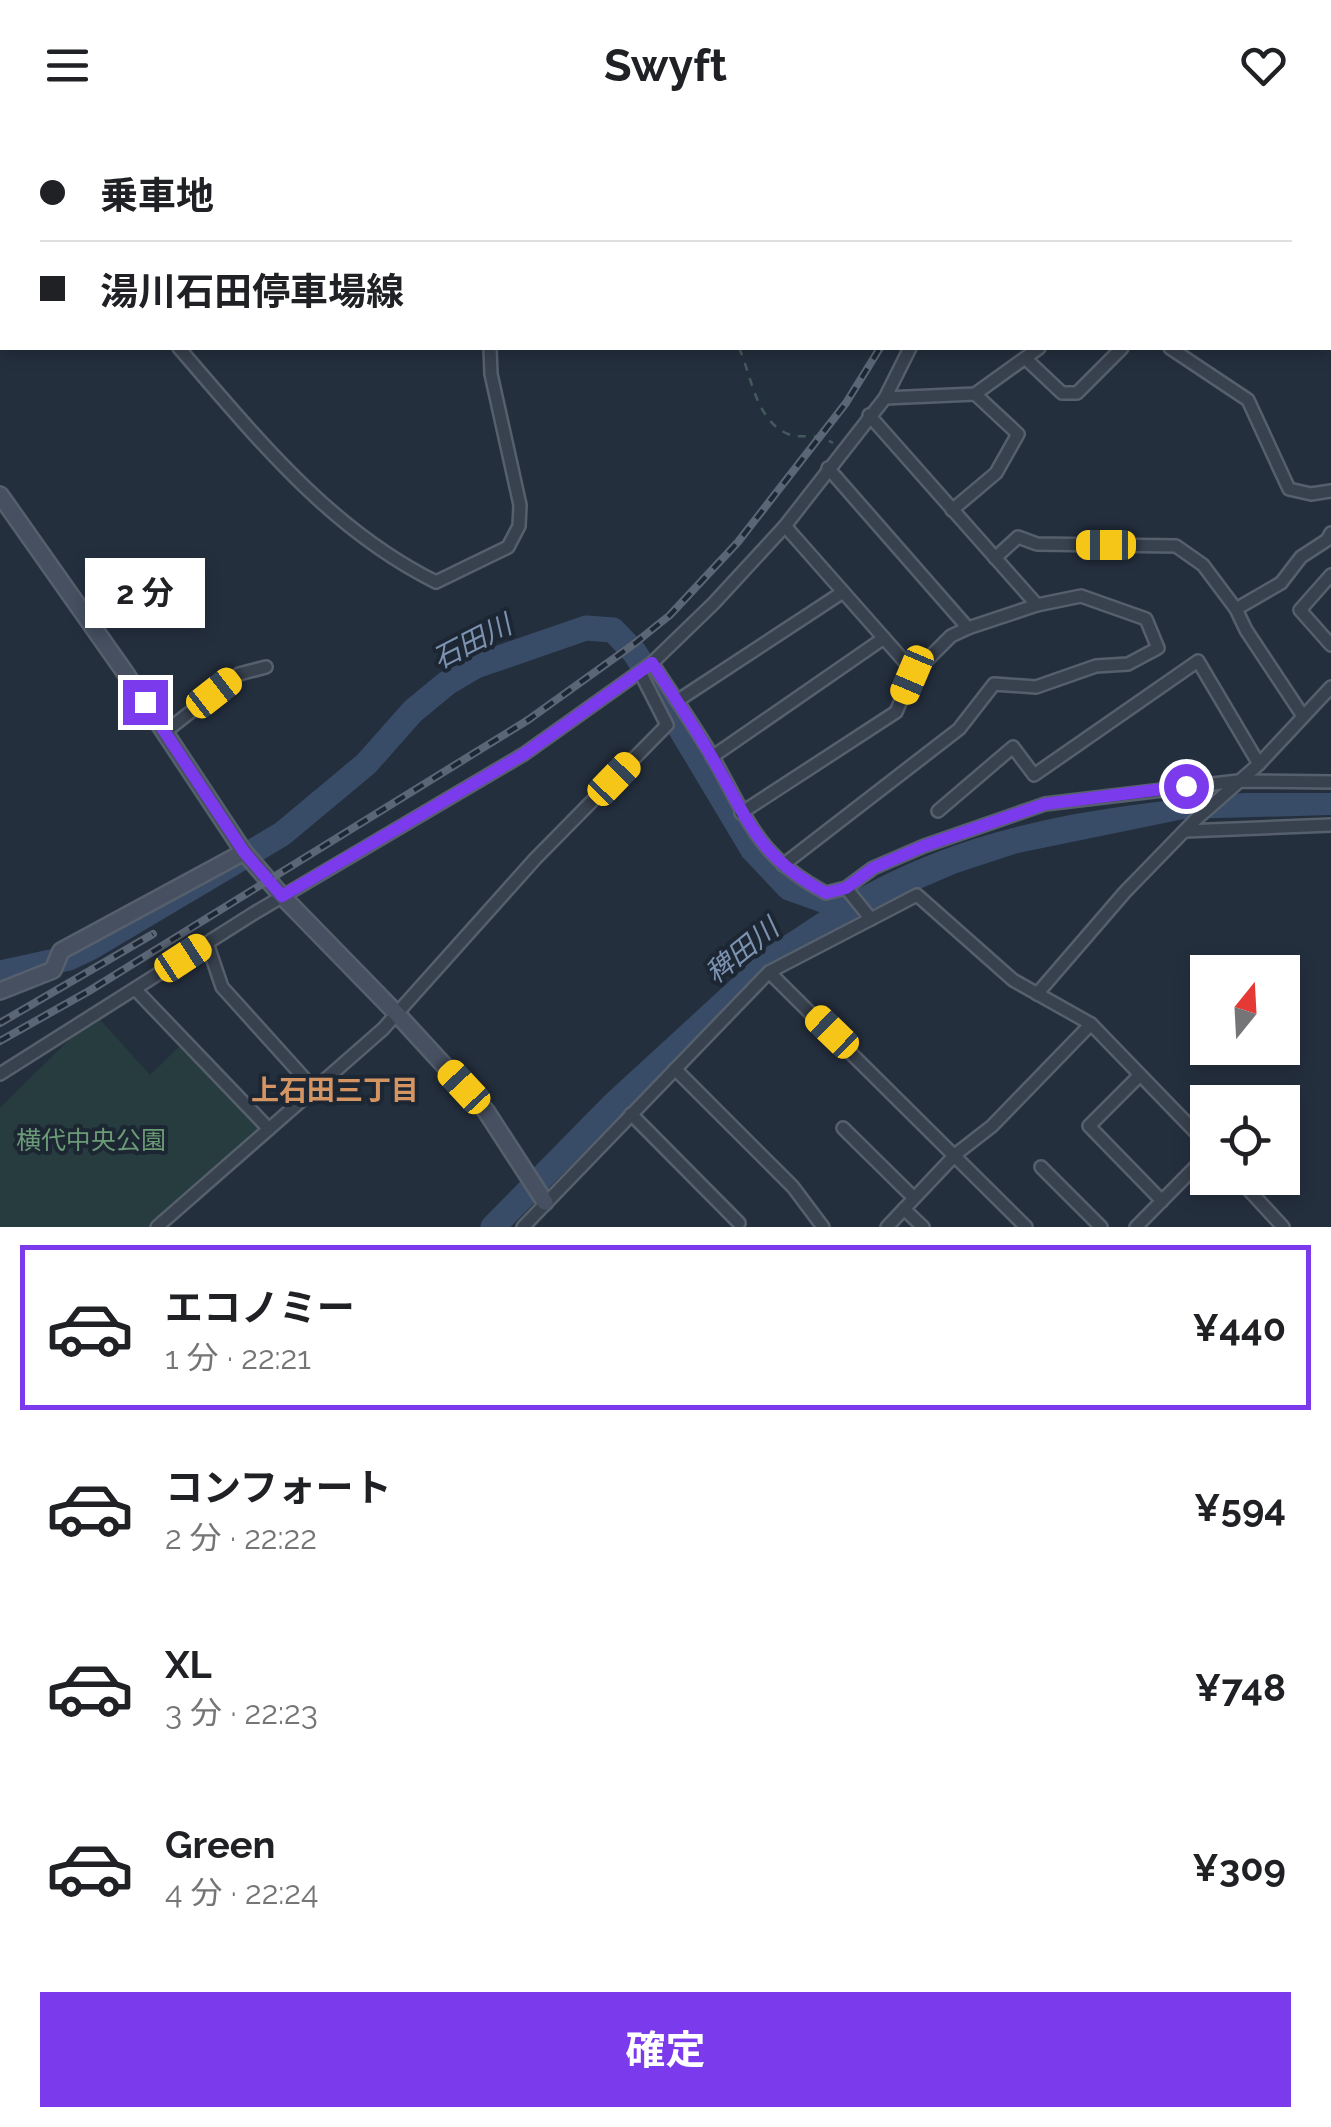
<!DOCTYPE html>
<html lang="ja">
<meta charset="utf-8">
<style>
:root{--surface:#fff;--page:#f2f2f2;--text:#202124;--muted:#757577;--line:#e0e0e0;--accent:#7c3aed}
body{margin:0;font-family:Raleway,"Noto Sans JP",sans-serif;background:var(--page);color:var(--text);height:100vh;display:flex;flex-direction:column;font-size:38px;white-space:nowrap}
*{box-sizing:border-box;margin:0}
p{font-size:32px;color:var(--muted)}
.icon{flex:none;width:55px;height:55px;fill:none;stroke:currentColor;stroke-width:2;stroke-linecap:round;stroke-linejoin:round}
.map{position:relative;height:1097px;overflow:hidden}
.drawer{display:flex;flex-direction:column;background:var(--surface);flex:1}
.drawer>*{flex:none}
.banner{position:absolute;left:0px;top:0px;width:1332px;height:220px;box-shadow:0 5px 15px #0003;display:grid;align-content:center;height:220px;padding:0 40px;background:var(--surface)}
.needle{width:65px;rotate:18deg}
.buttons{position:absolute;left:1190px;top:825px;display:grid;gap:20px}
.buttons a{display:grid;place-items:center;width:110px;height:110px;border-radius:0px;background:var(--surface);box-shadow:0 5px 15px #0003;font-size:50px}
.end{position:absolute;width:45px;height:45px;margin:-22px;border:12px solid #7c3aed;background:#fff;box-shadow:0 0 0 5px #fff}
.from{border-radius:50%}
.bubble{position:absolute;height:70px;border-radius:0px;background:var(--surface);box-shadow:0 5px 15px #0003;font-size:32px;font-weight:700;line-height:70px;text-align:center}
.car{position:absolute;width:30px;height:60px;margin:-30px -15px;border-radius:12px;box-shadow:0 0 8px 2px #0007;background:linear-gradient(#f5c518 24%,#345 0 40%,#f5c518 0 76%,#345 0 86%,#f5c518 0)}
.banner b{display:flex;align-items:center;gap:35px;height:95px;font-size:38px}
.banner b+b{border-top:2px solid var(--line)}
.banner i{width:25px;height:25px;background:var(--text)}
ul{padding:18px 0 0;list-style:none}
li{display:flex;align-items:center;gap:30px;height:165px;margin:0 20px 15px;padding:0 20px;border:5px solid transparent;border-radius:0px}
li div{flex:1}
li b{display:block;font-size:38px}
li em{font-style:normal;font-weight:700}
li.selected{border-color:var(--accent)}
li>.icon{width:90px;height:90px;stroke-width:1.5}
.cta{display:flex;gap:20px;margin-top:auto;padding:20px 40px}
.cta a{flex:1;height:115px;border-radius:0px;background:var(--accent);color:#fff;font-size:40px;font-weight:700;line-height:115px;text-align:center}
header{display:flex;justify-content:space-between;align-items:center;height:130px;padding:0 40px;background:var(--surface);font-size:45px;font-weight:700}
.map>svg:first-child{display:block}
.green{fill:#263c3f}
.water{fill:#394c67}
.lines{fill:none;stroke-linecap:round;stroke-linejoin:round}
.river{stroke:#394c67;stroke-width:25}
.street-casing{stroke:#565f6c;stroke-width:16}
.secondary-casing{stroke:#565f6c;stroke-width:20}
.path{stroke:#44595c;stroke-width:2.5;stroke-dasharray:8 8;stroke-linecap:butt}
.street{stroke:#38414e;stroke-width:11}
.secondary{stroke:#465061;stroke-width:15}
.rail-casing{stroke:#5a6575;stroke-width:8}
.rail{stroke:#1d2633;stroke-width:4;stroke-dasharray:11;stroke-linecap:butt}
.route{stroke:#7c3aed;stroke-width:12}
.labels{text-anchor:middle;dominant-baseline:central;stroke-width:8;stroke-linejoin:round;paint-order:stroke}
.park-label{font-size:25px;fill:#6b9a76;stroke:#1d2633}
.water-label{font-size:28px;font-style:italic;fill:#7c92b1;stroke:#1d2633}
.neighbourhood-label{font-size:28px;font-weight:bold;fill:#d59563;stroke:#1d2633}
</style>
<header><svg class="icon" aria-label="menu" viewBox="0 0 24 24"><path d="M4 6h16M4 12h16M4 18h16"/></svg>Swyft<svg class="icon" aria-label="heart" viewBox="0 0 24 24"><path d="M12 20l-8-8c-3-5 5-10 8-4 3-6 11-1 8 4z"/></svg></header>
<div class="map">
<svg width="1331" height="1097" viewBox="0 0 1331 1097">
<rect width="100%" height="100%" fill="#242f3e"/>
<!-- green -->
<path class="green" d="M95 884 150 945 185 911 269 999 157 1097H0V978Z"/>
<!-- water -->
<path class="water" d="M1245 663H1331V685L1184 689 1018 723 957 743 859 785 851 784 843 775 844 767C971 692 1100 676 1245 663Z"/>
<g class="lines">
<!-- river -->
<g class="river">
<path d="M0 843 69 828 90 818 282 704 366 634 413 581 447 553 476 536 586 498 613 500 635 523 753 720 789 758 831 773H857"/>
<path d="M493 1097 613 975 773 828 858 772"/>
</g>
<!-- street casing -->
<g class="street-casing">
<g id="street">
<path d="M212 0 217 2"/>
<path d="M461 0 463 2"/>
<path d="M1137 0 1140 2"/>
<path d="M1302 0 1305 2"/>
<path d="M161 2 165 0"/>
<path d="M873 2 875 0"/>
<path d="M1034 2 1035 0"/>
<path d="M1207 2 1210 0"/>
<path d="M1330 27 1331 28"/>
<path d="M1330 58H1331"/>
<path d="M1330 80 1331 76"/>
<path d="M1330 169 1331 171"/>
<path d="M179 218C256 307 329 399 436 452L508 417 519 396 520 375 491 244 490 218"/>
<path d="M1170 218 1248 270 1289 359 1311 364 1331 361"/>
<path d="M1026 229 1062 263H1077L1122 218"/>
<path d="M885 268 975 264 1039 218"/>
<path d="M869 285 1037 475"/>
<path d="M828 338 968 498"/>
<path d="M952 380 996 343 1018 304 975 264"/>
<path d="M785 396 905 532 912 545"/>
<path d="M995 428 1018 407 1037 414 1176 416 1203 435 1236 479"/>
<path d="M1331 445 1300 480 1331 515"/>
<path d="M652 533C672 563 692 593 711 624 748 688 756 726 826 763L846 758 873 738 924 716 1045 674 1238 651 1331 652"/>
<path d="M677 571 843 462"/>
<path d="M1303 586 1246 500 1236 479 1281 453 1301 427 1327 410 1331 403"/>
<path d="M165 602 239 544 266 537"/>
<path d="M712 627 884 508"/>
<path d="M938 681 1013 617 1034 645 1198 531 1259 634"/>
<path d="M741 683 896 582 912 545 951 506 968 498 1037 475 1081 466 1146 489 1158 518 1128 534 1096 536 1036 557 994 554 959 599 783 735"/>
<path d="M1185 701 1331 695"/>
<path d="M846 758 871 789"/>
<path d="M207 813 222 857 314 959"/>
<path d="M769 842 1026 1097"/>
<path d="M135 859 269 999"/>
<path d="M1037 864 1125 762 1194 691 1259 634 1331 557"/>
<path d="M675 939 793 1057 823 1097"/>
<path d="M0 944 256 782 524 624 652 533 714 473 785 396 885 268 910 218"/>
<path d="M1140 945 1089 996 1162 1071"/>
<path d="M631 984 739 1093"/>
<path d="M843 998 914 1068"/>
<path d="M1041 1037 1101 1097"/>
<path d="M1238 1048 1283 1097"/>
<path d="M904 1079 923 1097"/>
<path d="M157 1097 383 899 535 729 667 595 640 542"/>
<path d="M523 1097 769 842 917 765 1013 850 1091 894 1208 1015"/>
<path d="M887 1097 956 1024 992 996 1091 894"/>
<path d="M1136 1097 1208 1024"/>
</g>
</g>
<!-- secondary casing -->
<g class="secondary-casing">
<g id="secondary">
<path d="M51 2 53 0"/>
<path d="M0 162 2 156"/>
<path d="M0 365 124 541 244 722 282 766 397 884 486 981 545 1072"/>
<path d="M0 861 53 840 61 821 244 722"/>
</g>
</g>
<!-- path -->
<path class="path" d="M739 218C752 246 755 290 788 304 804 310 811 301 833 313"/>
<!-- street -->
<use href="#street" class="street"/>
<!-- secondary -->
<use href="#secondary" class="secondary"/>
<!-- rail casing -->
<g class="rail-casing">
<g id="rail">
<path d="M1006 2 1008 0"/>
<path d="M0 893 153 804"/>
<path d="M0 911 89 861 528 590 634 514 670 485 738 412 846 273 880 218"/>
</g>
</g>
<!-- rail -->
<use href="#rail" class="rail"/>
</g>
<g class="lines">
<!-- route -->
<path class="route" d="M145 572 244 722 282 766 524 624 652 533C672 563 692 593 710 624 748 688 756 726 826 763L846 758 873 738 924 716 1045 674 1186 656"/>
</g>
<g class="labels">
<!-- park labels -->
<g class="park-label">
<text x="91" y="1010">横代中央公園</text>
</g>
<!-- water labels -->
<g class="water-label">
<text transform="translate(472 512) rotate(-27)">石田川</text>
<text transform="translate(742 821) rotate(-39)">稗田川</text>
</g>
<!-- neighbourhood labels -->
<g class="neighbourhood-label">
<text x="335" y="960">上石田三丁目</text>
</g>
</g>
</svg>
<div class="buttons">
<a><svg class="needle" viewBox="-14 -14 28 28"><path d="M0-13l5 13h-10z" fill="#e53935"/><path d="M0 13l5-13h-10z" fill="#757577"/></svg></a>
<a><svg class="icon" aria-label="locate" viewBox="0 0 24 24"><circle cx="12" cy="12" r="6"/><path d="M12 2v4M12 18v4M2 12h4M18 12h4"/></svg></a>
</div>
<i class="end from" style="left:1186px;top:656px"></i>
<i class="end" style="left:145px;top:572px"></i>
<div class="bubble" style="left:85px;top:428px;width:120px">2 分</div>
<i class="car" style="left:1106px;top:415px;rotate:270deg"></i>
<i class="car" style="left:912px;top:545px;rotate:203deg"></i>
<i class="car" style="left:214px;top:563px;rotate:52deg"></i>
<i class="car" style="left:614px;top:649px;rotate:44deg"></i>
<i class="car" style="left:183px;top:828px;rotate:57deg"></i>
<i class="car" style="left:832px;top:902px;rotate:314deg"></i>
<i class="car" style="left:464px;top:957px;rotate:317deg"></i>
<div class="banner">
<b><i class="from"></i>乗車地</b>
<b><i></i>湯川石田停車場線</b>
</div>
</div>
<section class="drawer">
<ul>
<li class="selected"><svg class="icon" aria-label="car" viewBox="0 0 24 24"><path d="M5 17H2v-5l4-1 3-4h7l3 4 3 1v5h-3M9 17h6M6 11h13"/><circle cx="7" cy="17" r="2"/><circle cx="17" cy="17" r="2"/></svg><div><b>エコノミー</b><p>1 分 · 22:21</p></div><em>¥440</em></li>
<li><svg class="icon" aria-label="car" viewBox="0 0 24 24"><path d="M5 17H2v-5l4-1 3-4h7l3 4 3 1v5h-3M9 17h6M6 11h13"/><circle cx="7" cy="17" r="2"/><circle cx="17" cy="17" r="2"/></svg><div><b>コンフォート</b><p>2 分 · 22:22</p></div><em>¥594</em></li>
<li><svg class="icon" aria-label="car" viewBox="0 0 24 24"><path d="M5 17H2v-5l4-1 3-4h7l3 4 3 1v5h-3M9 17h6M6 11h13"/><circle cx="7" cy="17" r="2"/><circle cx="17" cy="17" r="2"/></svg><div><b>XL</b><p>3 分 · 22:23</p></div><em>¥748</em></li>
<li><svg class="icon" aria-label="car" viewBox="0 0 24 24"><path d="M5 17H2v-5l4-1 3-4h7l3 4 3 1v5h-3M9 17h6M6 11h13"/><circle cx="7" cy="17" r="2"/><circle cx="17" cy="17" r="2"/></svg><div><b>Green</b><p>4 分 · 22:24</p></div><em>¥309</em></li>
</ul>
<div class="cta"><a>確定</a></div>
</section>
